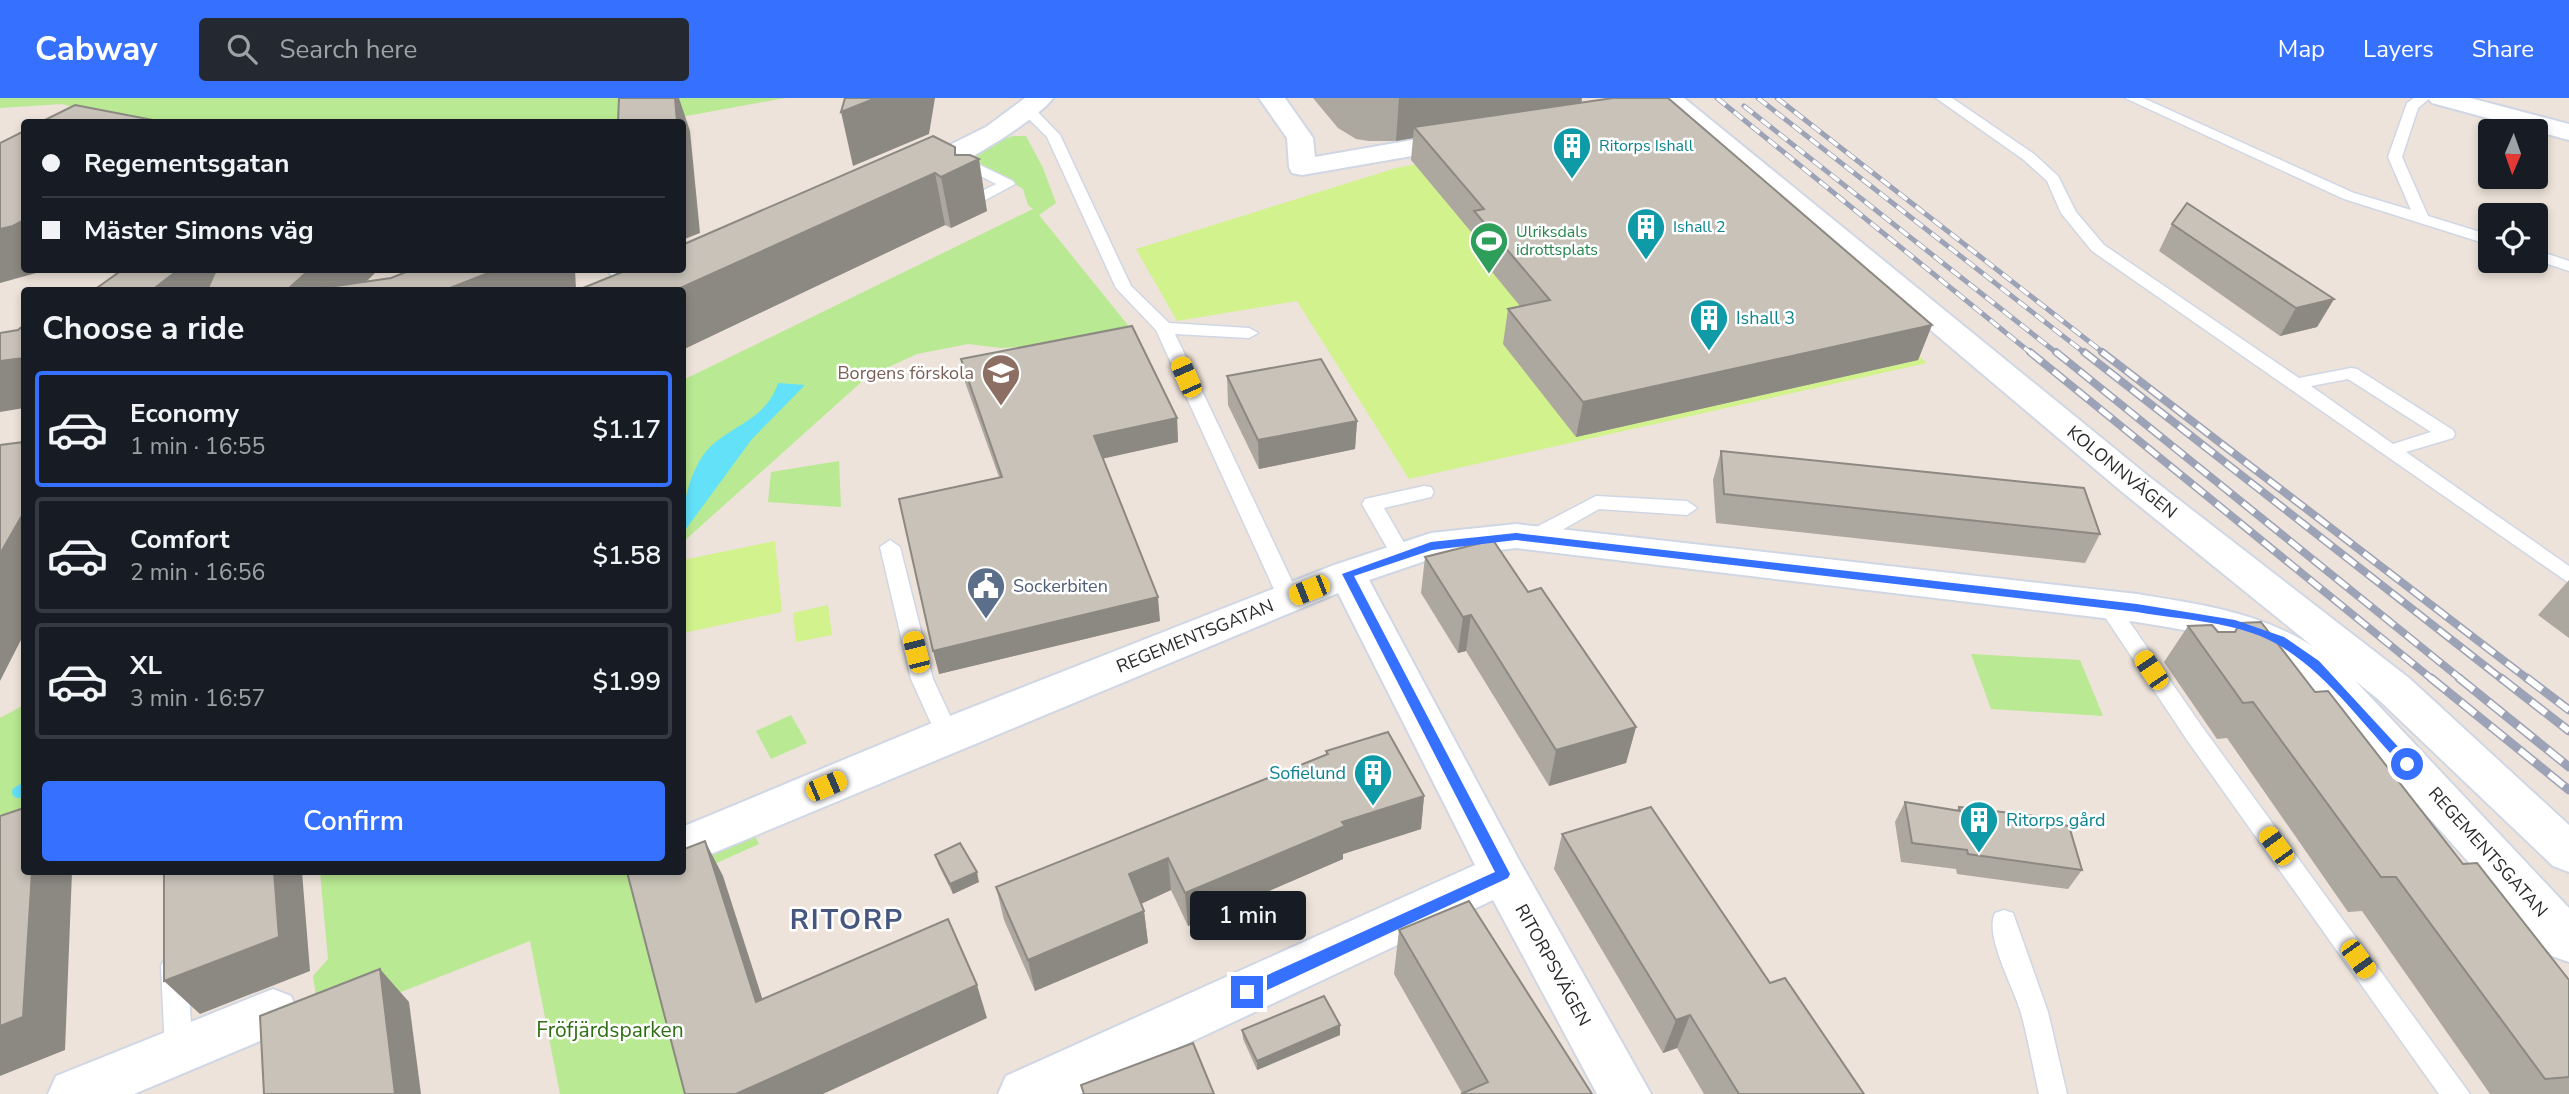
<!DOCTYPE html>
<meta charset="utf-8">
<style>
:root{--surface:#171b24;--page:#242831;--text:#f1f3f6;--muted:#9ea1a6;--line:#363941;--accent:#3670ff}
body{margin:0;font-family:"Nunito Sans",sans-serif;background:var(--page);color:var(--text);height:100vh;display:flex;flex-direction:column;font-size:26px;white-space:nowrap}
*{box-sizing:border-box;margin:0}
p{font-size:23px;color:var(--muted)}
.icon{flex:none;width:38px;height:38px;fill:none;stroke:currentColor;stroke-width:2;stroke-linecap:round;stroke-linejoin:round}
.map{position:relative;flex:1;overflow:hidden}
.drawer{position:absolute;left:21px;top:189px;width:665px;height:588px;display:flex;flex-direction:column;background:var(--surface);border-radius:7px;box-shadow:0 4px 10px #0003}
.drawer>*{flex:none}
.banner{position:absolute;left:21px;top:21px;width:665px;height:154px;border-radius:7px;box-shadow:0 4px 10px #0003;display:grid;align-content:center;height:154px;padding:0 21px;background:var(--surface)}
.needle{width:46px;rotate:182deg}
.controls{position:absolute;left:2478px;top:21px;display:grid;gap:14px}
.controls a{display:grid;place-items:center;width:70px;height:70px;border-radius:7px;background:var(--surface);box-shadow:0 4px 10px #0003;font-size:35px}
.end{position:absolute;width:32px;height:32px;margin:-16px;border:9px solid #3670ff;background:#fff;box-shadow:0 0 0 4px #fff}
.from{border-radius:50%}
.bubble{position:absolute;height:49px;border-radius:7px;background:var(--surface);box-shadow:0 4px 10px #0003;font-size:23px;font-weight:600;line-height:49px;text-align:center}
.car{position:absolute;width:21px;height:42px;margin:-21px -10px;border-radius:9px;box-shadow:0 0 5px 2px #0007;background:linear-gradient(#f5c518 24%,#345 0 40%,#f5c518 0 76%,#345 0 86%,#f5c518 0)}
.banner b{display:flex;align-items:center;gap:24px;height:66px;font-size:26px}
.banner b+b{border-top:2px solid var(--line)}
.banner i{width:18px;height:18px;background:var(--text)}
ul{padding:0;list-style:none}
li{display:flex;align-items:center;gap:21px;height:116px;margin:0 14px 10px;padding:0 7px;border:4px solid var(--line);border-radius:7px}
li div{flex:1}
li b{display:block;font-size:26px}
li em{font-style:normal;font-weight:600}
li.selected{border-color:var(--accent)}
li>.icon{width:63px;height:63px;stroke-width:1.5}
h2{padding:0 21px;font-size:32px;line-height:84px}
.button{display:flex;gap:14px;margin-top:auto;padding:14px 21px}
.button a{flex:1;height:80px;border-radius:7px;background:var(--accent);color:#fff;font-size:28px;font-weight:600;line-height:80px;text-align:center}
header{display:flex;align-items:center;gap:42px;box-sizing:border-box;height:98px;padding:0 35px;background:var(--accent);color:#fff}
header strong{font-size:33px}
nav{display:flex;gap:38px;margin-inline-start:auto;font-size:24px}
.search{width:490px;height:63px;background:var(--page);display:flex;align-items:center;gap:18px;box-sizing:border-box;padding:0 24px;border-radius:7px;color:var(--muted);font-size:26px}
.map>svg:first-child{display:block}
.green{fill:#b9e992}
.pitch{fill:#d1f28c}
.water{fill:#63e1f9}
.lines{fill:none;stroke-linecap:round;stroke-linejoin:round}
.stream{stroke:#63e1f9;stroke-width:12}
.lane-casing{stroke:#cfd6e4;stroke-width:3}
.street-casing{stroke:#cfd6e4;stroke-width:4}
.secondary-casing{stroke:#cfd6e4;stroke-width:4}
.lane{fill:#fff;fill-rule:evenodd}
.street{fill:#fff;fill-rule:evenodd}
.secondary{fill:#fff;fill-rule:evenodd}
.rail-far2-casing{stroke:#9da3b6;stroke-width:5}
.rail-far1-casing{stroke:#9da3b6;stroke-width:8}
.rail-casing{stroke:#9da3b6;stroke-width:9}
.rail-far2{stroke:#fff;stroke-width:3.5;stroke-dasharray:11;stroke-linecap:butt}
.rail-far1{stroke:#fff;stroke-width:5;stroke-dasharray:15;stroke-linecap:butt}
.rail{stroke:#fff;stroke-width:6;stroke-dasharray:19;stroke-linecap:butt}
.wall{fill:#aca79f}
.shaded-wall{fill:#8c8882}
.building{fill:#c8c2b9;stroke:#8c8882;stroke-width:2}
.route{fill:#3670ff}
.labels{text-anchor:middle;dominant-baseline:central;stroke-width:5;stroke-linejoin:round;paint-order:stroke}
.far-culture-label{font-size:16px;fill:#0d838f;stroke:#fff;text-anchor:start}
.far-leisure-label{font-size:16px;fill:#27864d;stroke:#fff;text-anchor:start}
.culture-label{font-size:18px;fill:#0d838f;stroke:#fff;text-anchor:start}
.education-label{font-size:18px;fill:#785e54;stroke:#fff;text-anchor:end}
.street-label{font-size:18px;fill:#2a2a2a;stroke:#fff}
.service-label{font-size:18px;fill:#4e5e75;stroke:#fff;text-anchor:start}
.near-park-label{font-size:21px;fill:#2f6e13;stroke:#fff}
.near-district-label{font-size:28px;font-weight:bold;letter-spacing:2px;fill:#46567f;stroke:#fff}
</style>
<header>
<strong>Cabway</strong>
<div class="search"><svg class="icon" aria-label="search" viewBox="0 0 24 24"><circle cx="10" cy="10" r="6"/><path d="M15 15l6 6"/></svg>Search here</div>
<nav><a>Map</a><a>Layers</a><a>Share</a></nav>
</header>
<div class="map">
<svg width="2569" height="996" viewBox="0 0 2569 996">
<rect width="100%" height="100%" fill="#ede3da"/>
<!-- green -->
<g class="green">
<path d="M0 0H785L654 24H129L62 6 0 10Z"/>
<path d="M1013 38H1026L1043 70 1056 105 1039 117 1140 242 1001 250 968 246 917 256 867 279 683 444V282L1033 111 1028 107 1023 91 968 58 989 46Z"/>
<path d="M839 363 841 409 768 404 771 374Z"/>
<path d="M1971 556 2080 562 2103 618 1991 611Z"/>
<path d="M24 607V751L0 760V620Z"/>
<path d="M791 617 807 645 771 661 756 633Z"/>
<path d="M753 734 759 746 639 800 692 996H560L530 843 320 926 313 878 328 861 320 774H682L683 736Z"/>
</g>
<!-- pitch -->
<g class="pitch">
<path d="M1651 22 1927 265 1409 381 1297 203 1177 223 1136 151 1396 70Z"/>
<path d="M775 443 782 514 683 535V462Z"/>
<path d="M828 507 832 537 796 544 793 515Z"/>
</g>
<!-- water -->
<path class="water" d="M778 285 805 287 752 341 683 435C682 408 688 379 704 356 724 329 766 324 778 285Z"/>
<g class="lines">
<!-- stream -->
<path class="stream" d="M18 694 24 691"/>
<!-- lane casing -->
<g class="lane-casing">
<g id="lane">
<path d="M1936 0H1952L2034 56 2058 78 2076 114 2104 147 2299 280 2351 270 2357 271 2453 332 2455 336 2453 340 2406 354 2569 468V485L2092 153 2061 115 2047 83 2024 62ZM2348 281 2431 334 2393 346 2311 288Z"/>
<path d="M2125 0H2143L2354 95 2411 112 2388 59 2407 5 2414 0H2430L2418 10 2402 59 2428 118 2490 137V147L2344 101Z"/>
<path d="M1023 9H1033L1060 37 1131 188 1169 225 1249 230 1258 235 1249 240 1175 236 1300 500 1296 505H1282L1278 500 1156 232 1116 190 1047 39 1023 15Z"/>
<path d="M955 55 1013 83 1015 86 976 107H966V101L996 86 950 62 948 59Z"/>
<path d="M2536 152 2569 163V173L2536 162Z"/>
<path d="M1424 388 1431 389 1434 394 1431 399 1384 410 1411 457 1408 462H1394L1362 406 1365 401Z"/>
<path d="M1596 398 1687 403 1697 410 1687 417 1599 411 1539 445H1525L1522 440 1525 435Z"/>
<path d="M890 442 900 449 933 581 959 637 955 643 947 646 939 643 911 581 880 449Z"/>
<path d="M2108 500 2115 503 2203 630 2470 996H2439L2187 642 2101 513 2097 508 2101 503Z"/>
<path d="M2004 812 2013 815 2048 914 2067 996H2039C2033 969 2028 941 2021 915 2014 890 1984 838 1995 815Z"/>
<path d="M174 856 183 860 187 868 193 953 189 962 179 966 169 962 165 953 161 868 165 860Z"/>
</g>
</g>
<!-- street casing -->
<g class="street-casing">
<g id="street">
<path d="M1025 0H1053C1035 25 928 91 899 84L895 78 899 72 986 29Z"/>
<path d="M1259 0H1285L1313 40 1315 59 1464 33 1473 35 1477 41 1473 47 1464 49 1302 77 1292 75 1289 69 1287 40Z"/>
<path d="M2428 0H2470L2569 26V42L2432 5Z"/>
<path d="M608 172C631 172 657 170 672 192 650 194 620 194 608 172Z"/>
<path d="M1516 426 2137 496C2218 509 2283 518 2347 574L2569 810V864L2552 858 2319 596C2258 541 2214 537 2137 524L1516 450 1434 460 1369 482 1519 762 1651 996H1597L1493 802 1080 996H998L1006 978 1475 767 1338 495 682 768V729L932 625 1334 467 1431 435Z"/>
<path d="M273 891 291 898 298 914 291 930 134 996H48L56 978Z"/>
</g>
</g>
<!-- secondary casing -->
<g class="secondary-casing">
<path id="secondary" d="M1656 0H1684L2147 377 2409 580 2569 727V774L2553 768 2379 602 2121 393Z"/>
</g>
<!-- lane -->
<use href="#lane" class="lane"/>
<!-- street -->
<use href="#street" class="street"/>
<!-- secondary -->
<use href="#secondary" class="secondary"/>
<!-- rail-far2 casing -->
<g class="rail-far2-casing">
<g id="rail-far2">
<path d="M1717 0 2032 256"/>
<path d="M1758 0 2086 256"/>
<path d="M1777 0 2105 256"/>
<path d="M1744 8 2058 256"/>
</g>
</g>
<!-- rail-far1 casing -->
<g class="rail-far1-casing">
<g id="rail-far1">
<path d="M2030 254 2433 582"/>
<path d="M2056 254 2462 582"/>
<path d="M2084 254 2503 582"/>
<path d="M2102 254 2529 582"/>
</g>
</g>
<!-- rail casing -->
<g class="rail-casing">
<g id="rail">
<path d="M2431 580 2569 692"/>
<path d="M2459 580 2569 669"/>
<path d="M2501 580 2569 633"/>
<path d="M2527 580 2569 612"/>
</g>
</g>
<!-- rail-far2 -->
<use href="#rail-far2" class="rail-far2"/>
<!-- rail-far1 -->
<use href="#rail-far1" class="rail-far1"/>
<!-- rail -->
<use href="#rail" class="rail"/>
</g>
<!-- wall -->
<g class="wall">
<path d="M1313 0H1582L1581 5 1932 227 1918 262 1576 339 1503 246 1508 211 1520 208 1470 147 1472 135 1411 62 1413 40 1396 43H1369L1356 41 1338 30Z"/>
<path d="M956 57 987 113 951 130 945 127 682 252V192Z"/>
<path d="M2172 126 2334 201 2317 229 2280 238 2159 153Z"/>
<path d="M961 261 1177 320 1178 344 1103 360 1160 523 939 576 999 379 965 284Z"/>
<path d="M1227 278 1357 323 1355 351 1259 371 1228 307Z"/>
<path d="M1721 353 2100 436 2085 465 1716 425 1713 382Z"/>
<path d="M1425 459 1528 494 1636 629 1626 665 1549 688 1466 553 1458 555 1421 495Z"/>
<path d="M2569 482V540L2538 517Z"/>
<path d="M2240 525 2315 594 2463 766 2569 882V996H2490L2362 813 2348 814 2227 640 2217 641 2164 564 2188 528 2218 534H2234Z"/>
<path d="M1326 653 1424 698 1421 731 1343 756V761L1188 828 1171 792 1141 806 1144 813 1148 845 1035 893 1004 822 996 789 1326 656Z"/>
<path d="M1905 704 1957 712 1959 709 2037 723 2082 772 2068 791 1957 776 1956 771 1901 764 1895 724Z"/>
<path d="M1562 736 1770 885 1864 996H1704L1677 950 1663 955 1554 771Z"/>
<path d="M935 757 979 784 953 796 938 766Z"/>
<path d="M1399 832 1592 996 1462 995 1394 876Z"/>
<path d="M1242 932 1340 937 1257 972 1243 941Z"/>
</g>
<!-- shaded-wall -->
<g class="shaded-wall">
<path d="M675 0H679L690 33 700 135 682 142V24H677Z"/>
<path d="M876 0H935L929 36 853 68 841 14Z"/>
<path d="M1399 0H1582L1580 14 1414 29 1413 40 1396 43Z"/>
<path d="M955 49 959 71 979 61 987 113 951 130 941 79 955 57Z"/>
<path d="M935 75 945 127 682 252V192H676Z"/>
<path d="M0 91 24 122V172H47L0 185Z"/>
<path d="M178 172H281L235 192H152Z"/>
<path d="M309 172H378L358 192H287Z"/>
<path d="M496 172H575L576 191 572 192H445Z"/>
<path d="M2334 201 2317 229 2280 238 2296 210Z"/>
<path d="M1932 227 1918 262 1576 339 1583 304Z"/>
<path d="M24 260V310L0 314V263Z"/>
<path d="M1177 320 1178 344 1097 362 1094 338Z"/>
<path d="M1357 323 1355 351 1259 371 1258 342Z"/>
<path d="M24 414V536L0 583V456Z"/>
<path d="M1158 499 1160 523 939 576 933 553Z"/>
<path d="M1471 517 1466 553 1458 555 1463 519Z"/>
<path d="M1636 629 1626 665 1549 688 1556 652Z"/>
<path d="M1424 698 1421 731 1343 756V761L1188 828 1185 795 1342 724Z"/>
<path d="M705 743 723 778 774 937 756 904Z"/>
<path d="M1168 760 1171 792 1134 809 1129 776Z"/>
<path d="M32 774H72L65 952 0 978V928Z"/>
<path d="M274 774H302L310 873 200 916 164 883Z"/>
<path d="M977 774 979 784 953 796 950 786Z"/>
<path d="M1144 813 1148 845 1035 893 1028 862Z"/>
<path d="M380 871 409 904 421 996H395Z"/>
<path d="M977 887 987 920 823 996H736Z"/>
<path d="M1690 917 1677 950 1663 955 1676 922Z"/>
<path d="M1340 927V937L1257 972V963Z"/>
</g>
<!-- building -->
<g class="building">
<path d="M619 0H675L677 24H618Z"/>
<path d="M845 0H876L841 14Z"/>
<path d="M1613 0H1668L1932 227 1583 304 1508 211 1550 202 1474 113 1484 111 1414 29Z"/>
<path d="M75 7 163 24H41Z"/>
<path d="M24 33V122L13 128 0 131V45Z"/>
<path d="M933 38 955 49V57H970L979 61 941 79 935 75 676 192H578L627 172H682V147Z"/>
<path d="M2187 105 2334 201 2296 210 2172 126Z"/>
<path d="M122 172H178L152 192H94Z"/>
<path d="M216 172H309L287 192H207Z"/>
<path d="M411 172H496L445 192H308L391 180Z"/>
<path d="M24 227V260L0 263V235L18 232Z"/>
<path d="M1132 228 1177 320 1094 338 1158 499 933 553 899 401 1002 379 961 261Z"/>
<path d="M1321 261 1357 323 1258 342 1227 278Z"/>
<path d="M24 344V414L0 456V347Z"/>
<path d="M1721 353 2084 390 2100 436 1724 396Z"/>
<path d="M1493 442 1528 494 1541 490 1636 629 1556 652 1471 517 1463 519 1425 459Z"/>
<path d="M2261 524 2315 594 2328 593 2463 766 2477 765 2569 882V979L2545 981 2396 779H2381L2253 604 2243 605 2188 528 2212 527 2218 534H2235L2240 525Z"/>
<path d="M1388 634 1424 698 1342 724 1345 728 1185 795 1168 760 1129 776 1144 813 1028 862 996 789 1328 656 1326 653Z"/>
<path d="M1905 704 1960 713 1959 709 2036 718 2037 723 2069 728 2082 772 1968 756 1967 752 1912 745Z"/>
<path d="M1651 709 1770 885 1785 880 1864 996H1739L1690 917 1676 922 1562 736Z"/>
<path d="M24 710V774H32L23 919 0 928V718Z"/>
<path d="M705 743 756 904 948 821 977 887 736 996H685L627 774H682V752Z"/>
<path d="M960 745 977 774 950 786 935 757Z"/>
<path d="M164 774H274L279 839 164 883Z"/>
<path d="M1469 803 1592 996H1461L1488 984 1399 832Z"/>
<path d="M380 871 395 996H264L260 918Z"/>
<path d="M1324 898 1340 927 1257 963 1242 932Z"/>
<path d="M1193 945 1214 996H1084L1081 987Z"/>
</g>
<!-- route -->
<path class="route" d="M1516 435 2137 506 2235 522 2284 539 2319 563 2414 666 2407 671 2403 669C2364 628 2327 575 2277 546 2236 523 2182 522 2137 514L1516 442 1432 452 1354 478 1510 776 1508 780 1252 899H1241V889L1495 774 1342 476 1431 444Z"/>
<!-- icons -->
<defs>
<g id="building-pin" transform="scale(2.0125)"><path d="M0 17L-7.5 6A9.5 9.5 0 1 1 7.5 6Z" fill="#0f9aa8" stroke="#fff"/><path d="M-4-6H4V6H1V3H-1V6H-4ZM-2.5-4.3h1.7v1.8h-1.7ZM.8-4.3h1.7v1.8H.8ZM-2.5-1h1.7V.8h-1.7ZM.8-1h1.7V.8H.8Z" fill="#fff"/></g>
<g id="stadium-pin" transform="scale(2.0125)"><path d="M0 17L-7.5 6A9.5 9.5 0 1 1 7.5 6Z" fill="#2e9e5b" stroke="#fff"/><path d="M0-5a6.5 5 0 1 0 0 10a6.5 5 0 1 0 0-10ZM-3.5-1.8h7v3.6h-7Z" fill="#fff"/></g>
<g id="school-pin" transform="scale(2.0125)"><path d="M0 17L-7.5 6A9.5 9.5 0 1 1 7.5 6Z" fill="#8d6e63" stroke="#fff"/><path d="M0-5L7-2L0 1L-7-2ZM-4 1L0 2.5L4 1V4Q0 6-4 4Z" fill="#fff"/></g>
<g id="civic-pin" transform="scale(2.0125)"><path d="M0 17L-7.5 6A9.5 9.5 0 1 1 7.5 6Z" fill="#5c6f8a" stroke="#fff"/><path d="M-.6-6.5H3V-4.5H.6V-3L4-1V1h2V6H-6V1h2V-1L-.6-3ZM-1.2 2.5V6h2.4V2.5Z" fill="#fff"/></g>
</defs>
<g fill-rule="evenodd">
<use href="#building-pin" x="1572" y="48"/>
<use href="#building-pin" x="1646" y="129"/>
<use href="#stadium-pin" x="1489" y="143"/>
<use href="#building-pin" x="1709" y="220"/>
<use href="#school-pin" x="1001" y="275"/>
<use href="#civic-pin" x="986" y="488"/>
<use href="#building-pin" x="1373" y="675"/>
<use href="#building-pin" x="1979" y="722"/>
</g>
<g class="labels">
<!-- far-culture labels -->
<g class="far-culture-label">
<text x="1599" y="48">Ritorps Ishall</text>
<text x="1673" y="129">Ishall 2</text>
</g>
<!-- far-leisure labels -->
<g class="far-leisure-label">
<text x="1516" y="134">Ulriksdals<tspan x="1516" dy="18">idrottsplats</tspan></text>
</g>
<!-- culture labels -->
<g class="culture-label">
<text x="1736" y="220">Ishall 3</text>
<text x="1346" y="675" text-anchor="end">Sofielund</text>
<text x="2006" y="722">Ritorps gård</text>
</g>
<!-- education labels -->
<g class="education-label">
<text x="974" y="275">Borgens förskola</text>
</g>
<!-- street labels -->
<g class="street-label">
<text transform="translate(2122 374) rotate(39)">KOLONNVÄGEN</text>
<text transform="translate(1195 538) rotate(-22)">REGEMENTSGATAN</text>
<text transform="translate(2488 754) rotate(48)">REGEMENTSGATAN</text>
<text transform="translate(1553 867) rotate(61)">RITORPSVÄGEN</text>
</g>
<!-- service labels -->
<g class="service-label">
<text x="1013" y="488">Sockerbiten</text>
</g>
<!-- near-park labels -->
<g class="near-park-label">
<text x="610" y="932">Fröfjärdsparken</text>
</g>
<!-- near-district labels -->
<g class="near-district-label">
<text x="847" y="822">RITORP</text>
</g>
</g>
</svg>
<div class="controls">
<a><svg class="needle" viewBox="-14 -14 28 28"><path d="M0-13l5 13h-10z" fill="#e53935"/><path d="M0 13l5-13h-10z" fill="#9ea1a6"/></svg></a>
<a><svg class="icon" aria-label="locate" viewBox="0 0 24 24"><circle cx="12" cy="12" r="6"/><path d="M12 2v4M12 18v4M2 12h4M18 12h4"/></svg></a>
</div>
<i class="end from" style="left:2407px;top:666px"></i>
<i class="end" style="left:1247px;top:894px"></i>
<div class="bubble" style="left:1190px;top:793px;width:116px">1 min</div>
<i class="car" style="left:1186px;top:279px;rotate:336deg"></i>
<i class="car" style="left:1309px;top:492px;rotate:248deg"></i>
<i class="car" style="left:916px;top:554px;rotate:346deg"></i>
<i class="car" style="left:2151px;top:572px;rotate:326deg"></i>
<i class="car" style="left:826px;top:688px;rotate:67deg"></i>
<i class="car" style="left:2276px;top:748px;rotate:324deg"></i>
<i class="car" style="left:2358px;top:861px;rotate:144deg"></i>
<div class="banner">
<b><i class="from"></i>Regementsgatan</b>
<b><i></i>Mäster Simons väg</b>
</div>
<section class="drawer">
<h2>Choose a ride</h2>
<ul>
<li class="selected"><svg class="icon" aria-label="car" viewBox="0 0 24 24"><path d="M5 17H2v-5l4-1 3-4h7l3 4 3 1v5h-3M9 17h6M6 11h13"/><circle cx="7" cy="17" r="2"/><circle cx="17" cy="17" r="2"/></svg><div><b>Economy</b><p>1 min · 16:55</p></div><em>$1.17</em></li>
<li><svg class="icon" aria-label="car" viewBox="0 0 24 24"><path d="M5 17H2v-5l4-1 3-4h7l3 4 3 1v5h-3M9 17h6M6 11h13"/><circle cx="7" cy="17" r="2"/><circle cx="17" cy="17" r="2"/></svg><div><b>Comfort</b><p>2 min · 16:56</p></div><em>$1.58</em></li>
<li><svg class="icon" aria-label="car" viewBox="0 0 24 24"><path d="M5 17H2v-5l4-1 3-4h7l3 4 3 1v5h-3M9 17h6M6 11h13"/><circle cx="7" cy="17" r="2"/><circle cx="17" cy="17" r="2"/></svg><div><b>XL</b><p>3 min · 16:57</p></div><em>$1.99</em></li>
</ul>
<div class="button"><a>Confirm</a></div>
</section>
</div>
